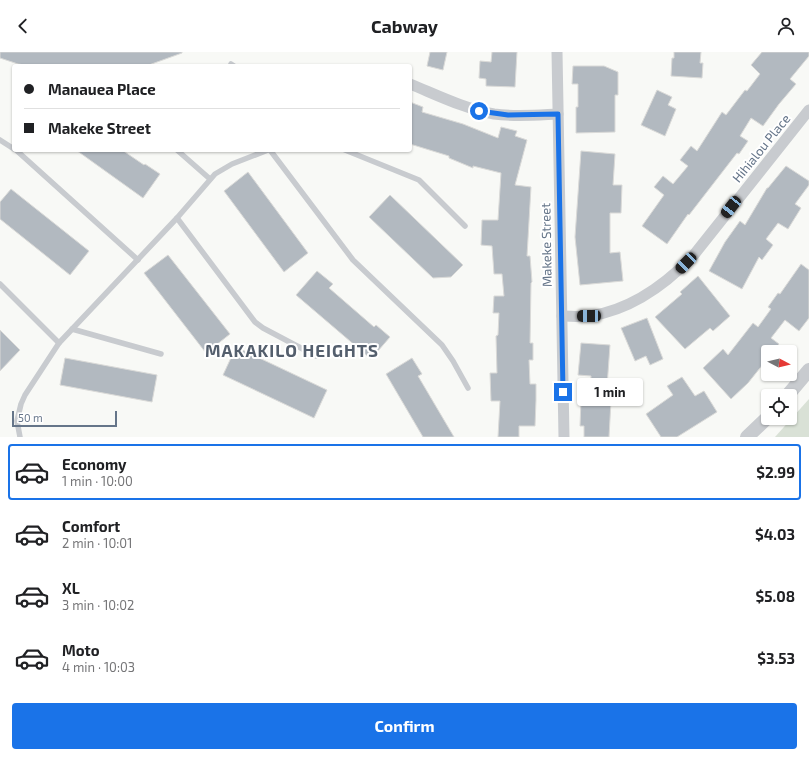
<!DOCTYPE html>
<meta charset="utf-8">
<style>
:root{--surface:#fff;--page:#f6f6f6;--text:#202124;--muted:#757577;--line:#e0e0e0;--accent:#1a73e8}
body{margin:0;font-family:"Exo 2",sans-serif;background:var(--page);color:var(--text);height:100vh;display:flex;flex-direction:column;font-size:15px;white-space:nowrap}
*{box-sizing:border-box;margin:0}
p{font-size:13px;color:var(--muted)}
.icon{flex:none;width:22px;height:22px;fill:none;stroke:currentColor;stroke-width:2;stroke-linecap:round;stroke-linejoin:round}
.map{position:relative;height:385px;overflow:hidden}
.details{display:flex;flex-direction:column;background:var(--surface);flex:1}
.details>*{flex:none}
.hud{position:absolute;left:12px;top:12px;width:400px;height:88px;border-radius:4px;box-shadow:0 1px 3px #0004;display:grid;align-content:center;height:88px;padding:0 12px;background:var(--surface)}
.needle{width:26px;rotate:97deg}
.buttons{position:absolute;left:761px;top:293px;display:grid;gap:8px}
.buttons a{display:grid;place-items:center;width:36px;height:36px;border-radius:4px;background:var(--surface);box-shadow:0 1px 3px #0004;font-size:20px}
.scale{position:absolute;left:12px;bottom:10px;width:105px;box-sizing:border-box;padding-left:4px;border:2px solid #657589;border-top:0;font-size:11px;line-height:14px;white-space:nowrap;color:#657589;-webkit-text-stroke:3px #fff;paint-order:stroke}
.end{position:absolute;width:18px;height:18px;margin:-9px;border:5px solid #1a73e8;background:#fff;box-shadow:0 0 0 2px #fff}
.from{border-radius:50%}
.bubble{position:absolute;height:28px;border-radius:4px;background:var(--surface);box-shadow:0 1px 3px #0004;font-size:13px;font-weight:700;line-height:28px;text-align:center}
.car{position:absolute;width:12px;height:24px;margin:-12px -6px;border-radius:5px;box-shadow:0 0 3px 1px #0007;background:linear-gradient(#222 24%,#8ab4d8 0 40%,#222 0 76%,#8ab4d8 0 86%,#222 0)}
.hud b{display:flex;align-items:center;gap:14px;height:38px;font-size:15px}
.hud b+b{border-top:1px solid var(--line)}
.hud i{width:10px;height:10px;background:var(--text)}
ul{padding:7px 0 0;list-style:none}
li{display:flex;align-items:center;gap:12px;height:56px;margin:0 8px 6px;padding:0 4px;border:2px solid transparent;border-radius:4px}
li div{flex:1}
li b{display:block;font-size:15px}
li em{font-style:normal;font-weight:700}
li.on{border-color:var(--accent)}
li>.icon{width:36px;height:36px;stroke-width:1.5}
.primary-button{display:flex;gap:8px;margin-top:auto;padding:8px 12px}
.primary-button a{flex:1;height:46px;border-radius:4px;background:var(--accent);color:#fff;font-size:16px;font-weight:700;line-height:46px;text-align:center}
header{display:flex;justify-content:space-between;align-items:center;height:52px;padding:0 12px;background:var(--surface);font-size:18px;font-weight:700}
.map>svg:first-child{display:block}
.green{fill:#d9e1d6}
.building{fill:#b2b9c0;stroke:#dadad8}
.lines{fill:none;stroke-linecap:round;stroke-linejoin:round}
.service{stroke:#c8cbcf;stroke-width:5.5}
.minor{stroke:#c8cbcf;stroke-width:11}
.tertiary{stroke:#c8cbcf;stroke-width:14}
.route{stroke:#1a73e8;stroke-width:5}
.labels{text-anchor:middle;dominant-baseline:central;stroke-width:4;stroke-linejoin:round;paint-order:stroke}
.street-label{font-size:13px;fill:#657589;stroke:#fff}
.district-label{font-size:17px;font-weight:bold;letter-spacing:1px;fill:#545f6d;stroke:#fff}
</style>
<header><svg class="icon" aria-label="back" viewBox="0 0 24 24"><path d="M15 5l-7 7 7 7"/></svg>Cabway<svg class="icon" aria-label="person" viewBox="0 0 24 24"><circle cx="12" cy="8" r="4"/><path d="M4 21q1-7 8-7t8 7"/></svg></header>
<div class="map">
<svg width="809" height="385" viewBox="0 0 809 385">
<rect width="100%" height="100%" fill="#f8f9f6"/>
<!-- green -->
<path class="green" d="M809 347V385H775Z"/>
<!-- building -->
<g class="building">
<path d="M0 0H182V1L146 14H32L18 12 0 6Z"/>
<path d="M430 0H447L443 18 427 14Z"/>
<path d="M492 0H517L515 35 486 34V27L479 26 480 9 491 10Z"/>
<path d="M674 0H701L700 11H703L702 26 671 24 672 6H674Z"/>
<path d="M762 0H809V4L790 27 796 32 779 52 763 74 751 66 740 84 748 89 739 102 737 101 689 163 688 162 667 192 642 174 664 143 654 135 663 124 673 132 688 114 680 108 691 94 697 99 722 60 726 63 745 38 747 39 760 22 751 13Z"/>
<path d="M573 14H604L618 20V43H615V80L576 81V55H578V32H572Z"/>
<path d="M657 38 672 45 668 53 676 57 665 84 641 73Z"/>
<path d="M410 50 423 55 422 60 463 72 498 86 501 75 517 79 515 84 527 88 515 133 531 135 527 204H530L532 230 531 231 530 291H533V308H529L530 332H536V348L535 374H519V385H498L500 349H491L490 321H497L496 284 498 283 499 261H493L494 244H504L502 222H494L492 194 481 193 482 168H498L501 121 473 114V116L449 106V104L410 92Z"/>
<path d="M76 98H122L144 113 145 112 160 122 143 146Z"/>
<path d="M581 99 615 102 613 133H622L621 161H610V201L620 200 623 229 580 233 575 185Z"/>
<path d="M786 114 809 129V133L795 152 801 156 788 177 778 171 766 187 773 193 762 208 759 205 742 237 709 219 725 190 740 169 745 173 767 136H768Z"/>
<path d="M248 120 308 201 284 220 224 139Z"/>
<path d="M11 137 89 199 70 223 0 167V150Z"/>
<path d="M390 143 463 213 451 225 433 226 369 165Z"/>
<path d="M168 203 230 282 206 301 144 221Z"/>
<path d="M801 212 809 218V266L799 279 785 268 771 286 779 292 772 300H768V306L748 331 731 347 703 316 723 297 728 303 753 271 758 275 771 257 768 255 778 241 780 242Z"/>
<path d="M317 219 333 232 329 236 374 275 376 273 390 285 371 307 296 243Z"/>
<path d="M698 224 730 264 713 279 710 276 685 297 655 265 682 242 680 240Z"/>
<path d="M647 266 663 307 650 313 646 304 635 309 621 276Z"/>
<path d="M0 278 20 298 0 319Z"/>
<path d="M581 291 610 293 606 349H611L609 385H584V374H580L581 348H590L591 324 578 323Z"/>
<path d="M236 295 327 338 314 366 223 323Z"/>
<path d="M65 306 157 323 152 350 60 333Z"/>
<path d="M412 306 422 322 418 324 454 385H423L386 322Z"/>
<path d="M682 325 695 344 704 339 717 360 677 385H661L646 362 673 343 667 334Z"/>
</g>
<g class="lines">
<!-- service -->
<g class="service">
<path d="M231 12 234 14"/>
<path d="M0 88 14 97"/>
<path d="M16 98 138 208"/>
<path d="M177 98 210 127"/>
<path d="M270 98 353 208 442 293 453 309 468 336"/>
<path d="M345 98 419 128 465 174"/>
<path d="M177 166 255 270 263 276 316 304"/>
<path d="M0 232 59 291"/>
<path d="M72 277 161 302"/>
<path d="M20 385 17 369 21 352 25 343 59 291 177 166 215 122 232 112 268 98"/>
</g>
<!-- minor -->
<g class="minor">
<path d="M557 0 564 385"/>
<path d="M410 32C437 43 465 57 494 62 515 65 537 63 558 62"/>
<path d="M562 264C571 264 581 265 590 264 630 258 665 233 693 204L809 58"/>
</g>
<!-- tertiary -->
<g class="tertiary">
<path d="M787 344 809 318"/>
<path d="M747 385 768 365"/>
</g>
</g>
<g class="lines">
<!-- route -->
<path class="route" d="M479 59 508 63 558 62 563 340"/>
</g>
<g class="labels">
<!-- street labels -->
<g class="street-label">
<text transform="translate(761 96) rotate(-51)">Hihialou Place</text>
<text transform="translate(546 193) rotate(-91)">Makeke Street</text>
</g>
<!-- district labels -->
<g class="district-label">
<text x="292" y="298">MAKAKILO HEIGHTS</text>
</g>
</g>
</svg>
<div class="buttons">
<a><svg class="needle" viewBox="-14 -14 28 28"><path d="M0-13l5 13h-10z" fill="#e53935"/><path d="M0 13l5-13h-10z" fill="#757577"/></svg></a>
<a><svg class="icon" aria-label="locate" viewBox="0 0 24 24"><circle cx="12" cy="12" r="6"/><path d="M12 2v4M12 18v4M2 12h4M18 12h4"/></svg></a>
</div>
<div class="scale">50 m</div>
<i class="end from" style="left:479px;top:59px"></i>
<i class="end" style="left:563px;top:340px"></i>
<div class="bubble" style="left:577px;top:326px;width:66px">1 min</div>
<i class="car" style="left:731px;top:155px;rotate:218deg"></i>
<i class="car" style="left:686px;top:211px;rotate:224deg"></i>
<i class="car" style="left:589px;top:264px;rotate:270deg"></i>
<div class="hud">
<b><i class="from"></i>Manauea Place</b>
<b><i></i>Makeke Street</b>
</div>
</div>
<section class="details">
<ul>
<li class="on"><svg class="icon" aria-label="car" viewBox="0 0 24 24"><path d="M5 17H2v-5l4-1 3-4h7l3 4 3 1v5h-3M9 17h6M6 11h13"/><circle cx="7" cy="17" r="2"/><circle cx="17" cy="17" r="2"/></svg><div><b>Economy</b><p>1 min · 10:00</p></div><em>$2.99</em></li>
<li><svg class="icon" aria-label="car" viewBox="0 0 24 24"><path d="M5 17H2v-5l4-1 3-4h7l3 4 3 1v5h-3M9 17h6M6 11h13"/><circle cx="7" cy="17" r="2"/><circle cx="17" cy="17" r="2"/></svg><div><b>Comfort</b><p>2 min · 10:01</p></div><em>$4.03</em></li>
<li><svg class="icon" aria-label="car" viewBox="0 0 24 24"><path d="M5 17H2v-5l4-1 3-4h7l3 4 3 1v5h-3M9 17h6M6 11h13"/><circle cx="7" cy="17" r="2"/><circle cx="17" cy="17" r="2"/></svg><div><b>XL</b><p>3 min · 10:02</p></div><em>$5.08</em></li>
<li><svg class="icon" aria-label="car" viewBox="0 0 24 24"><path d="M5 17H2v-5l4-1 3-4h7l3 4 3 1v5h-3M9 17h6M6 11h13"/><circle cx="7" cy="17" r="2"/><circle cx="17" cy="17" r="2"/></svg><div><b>Moto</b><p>4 min · 10:03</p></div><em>$3.53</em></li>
</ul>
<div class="primary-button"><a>Confirm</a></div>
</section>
